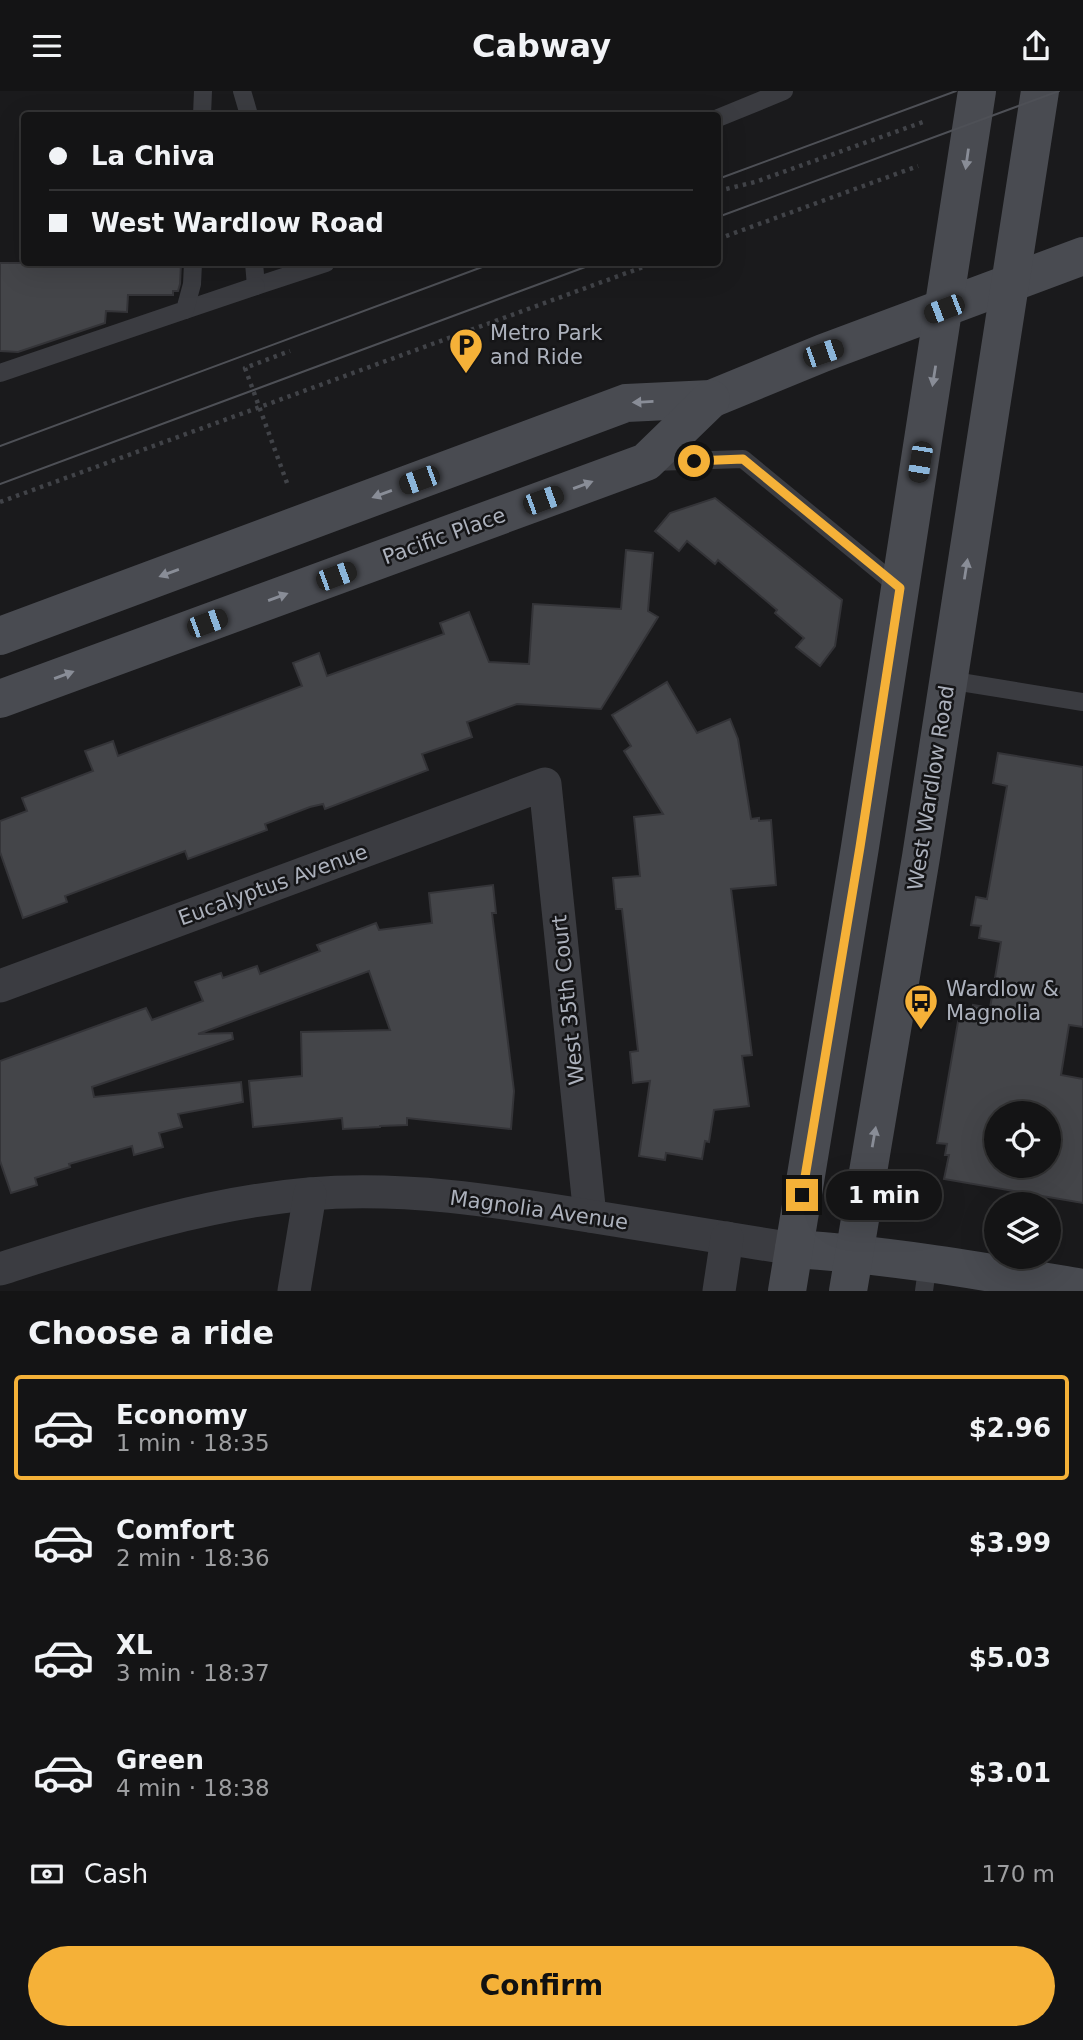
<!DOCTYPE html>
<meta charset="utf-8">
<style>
:root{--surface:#141415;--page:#212122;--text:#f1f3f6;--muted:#9d9ea0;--line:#333334;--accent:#f5b138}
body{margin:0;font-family:"DejaVu Sans",sans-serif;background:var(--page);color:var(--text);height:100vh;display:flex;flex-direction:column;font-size:26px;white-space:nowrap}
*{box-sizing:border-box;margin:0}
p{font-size:23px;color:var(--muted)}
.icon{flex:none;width:38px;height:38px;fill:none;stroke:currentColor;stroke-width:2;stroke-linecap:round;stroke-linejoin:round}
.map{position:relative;height:1200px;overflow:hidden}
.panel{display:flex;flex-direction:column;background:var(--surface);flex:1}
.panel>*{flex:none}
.top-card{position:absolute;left:21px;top:21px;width:700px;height:154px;border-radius:7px;box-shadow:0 7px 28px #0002,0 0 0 2px var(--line);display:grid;align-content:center;height:154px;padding:0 28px;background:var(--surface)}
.tools{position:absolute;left:984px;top:1010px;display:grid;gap:14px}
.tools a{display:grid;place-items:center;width:77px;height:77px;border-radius:50%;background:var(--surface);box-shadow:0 7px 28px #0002,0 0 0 2px var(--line);font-size:35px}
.end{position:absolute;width:32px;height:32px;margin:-16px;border:9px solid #f5b138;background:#111;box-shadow:0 0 0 4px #111}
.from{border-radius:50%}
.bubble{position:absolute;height:49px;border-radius:24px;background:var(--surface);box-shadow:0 7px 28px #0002,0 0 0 2px var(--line);font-size:23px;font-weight:800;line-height:49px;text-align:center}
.car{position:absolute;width:21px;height:42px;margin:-21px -10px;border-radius:9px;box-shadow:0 0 5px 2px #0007;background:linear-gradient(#222 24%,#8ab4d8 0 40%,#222 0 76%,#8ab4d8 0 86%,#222 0)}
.top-card b{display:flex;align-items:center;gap:24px;height:66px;font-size:26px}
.top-card b+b{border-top:2px solid var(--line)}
.top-card i{width:18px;height:18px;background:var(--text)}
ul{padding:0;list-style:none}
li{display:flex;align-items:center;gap:21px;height:105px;margin:0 14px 10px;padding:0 14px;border:4px solid transparent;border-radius:7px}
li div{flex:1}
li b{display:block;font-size:26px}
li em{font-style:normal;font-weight:800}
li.selected{border-color:var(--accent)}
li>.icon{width:63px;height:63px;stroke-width:1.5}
h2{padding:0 28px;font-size:32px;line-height:84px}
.pay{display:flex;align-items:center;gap:18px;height:77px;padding:0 28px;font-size:26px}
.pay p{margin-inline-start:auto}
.action{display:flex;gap:14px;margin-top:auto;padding:14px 28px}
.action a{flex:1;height:80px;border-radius:42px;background:var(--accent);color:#111;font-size:28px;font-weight:800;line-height:80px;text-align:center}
header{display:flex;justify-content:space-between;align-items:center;height:91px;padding:0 28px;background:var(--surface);font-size:32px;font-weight:800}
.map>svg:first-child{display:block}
.building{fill:#444549;stroke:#343438;stroke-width:2;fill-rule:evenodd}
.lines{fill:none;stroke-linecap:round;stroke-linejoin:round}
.path{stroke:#414348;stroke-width:4.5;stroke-dasharray:3.5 5;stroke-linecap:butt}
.lane{stroke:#3b3c41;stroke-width:18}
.street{stroke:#3b3c41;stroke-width:33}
.secondary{stroke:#494b51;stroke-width:38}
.tram{stroke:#4e5056;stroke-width:2}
.oneway{fill:#898d97}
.route{stroke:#f5b138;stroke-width:9}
.labels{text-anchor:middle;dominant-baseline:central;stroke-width:5;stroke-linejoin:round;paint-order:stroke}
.poi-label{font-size:21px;fill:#acb1bc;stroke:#151517;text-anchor:start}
.street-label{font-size:21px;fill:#acb1bc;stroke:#151517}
</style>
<header><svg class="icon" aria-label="menu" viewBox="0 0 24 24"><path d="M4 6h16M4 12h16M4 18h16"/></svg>Cabway<svg class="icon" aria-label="share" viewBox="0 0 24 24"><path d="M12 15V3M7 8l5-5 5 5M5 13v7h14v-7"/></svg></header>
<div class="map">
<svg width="1083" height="1200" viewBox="0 0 1083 1200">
<rect width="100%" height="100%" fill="#1a1a1c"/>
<!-- building -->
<g class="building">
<path d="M0 172H181L180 193 178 200H173V204H128L127 221 106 220 105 232 18 261 0 260Z"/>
<path d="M715 407 842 509 835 555 820 575 796 556 804 547 775 522 777 519 718 469 715 473 687 450 679 460 655 440 670 422Z"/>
<path d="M626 459 653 462 648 520 658 526 601 618 517 613 467 631 472 646 422 663 428 679 325 718 323 713 310 716 265 733 267 739 188 768 185 760 65 805 67 811 23 827 0 761V730L27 720 22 707 93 680 85 660 113 650 118 665 302 595 293 572 319 562 327 585 444 543 440 532 469 521 489 571 529 573 533 513 621 518Z"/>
<path d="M667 591 697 642 730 628 738 648 751 728 759 727V730L771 729 776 794 731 798 752 964 742 965 749 1015 714 1019 709 1051 705 1050 702 1068 666 1062 665 1069 639 1065 650 990 633 992 630 961 638 960 622 818H616L613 787 640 785 634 726 663 723 624 660 631 655 612 624Z"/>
<path d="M998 662 1083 676V936L1069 934 1061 984 1083 988V1112L944 1088 949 1064H945L947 1053 937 1052 959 925 971 927 973 914 990 917 1001 851 979 847 981 835 971 834 976 806 987 808 1007 695 993 692ZM996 1022H1048V1074H996Z"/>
<path d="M493 794 496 822H492L514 1000 511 1038 407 1027V1034L380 1035V1036L343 1038 342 1027 253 1036 249 990 302 985 301 941 390 939 369 880 198 943 232 942 233 948 92 996 94 1006 241 991 243 1011 178 1023 182 1036 159 1042 163 1056 134 1064 132 1055 69 1073 70 1076 35 1087 37 1094 11 1102 0 1070V970L146 917 152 929 203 910 195 891 221 882 223 887 257 875 260 883 320 860 317 854 376 832 379 839 432 832 429 802Z"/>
</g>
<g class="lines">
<!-- path -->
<g class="path">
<path d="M718 100 755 91 926 30"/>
<path d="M718 148 918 75"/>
<path d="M287 392 245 277 290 260"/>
<path d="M0 411 654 172"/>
</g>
<!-- lane -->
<g class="lane">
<path d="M242 0 249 24"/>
<path d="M202 24 203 0"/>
<path d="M718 27 784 0"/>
<path d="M254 172 256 195 326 172"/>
<path d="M185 219 256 195"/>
<path d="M0 282 185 219 192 193 193 172"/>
<path d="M653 371 743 368 900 497"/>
<path d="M948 589 1083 611"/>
<path d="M924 1200 928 1171"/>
</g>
<!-- street -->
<g class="street">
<path d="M0 895 545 693 590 1125"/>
<path d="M0 1178C101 1146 203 1112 309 1103 403 1095 497 1110 589 1125 657 1136 726 1147 794 1158"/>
<path d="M294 1200 310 1103"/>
<path d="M719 1200 727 1147"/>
</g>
<!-- secondary -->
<g class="secondary">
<path d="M0 545 626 312 711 308 823 262 1083 165"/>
<path d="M0 608 646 371 711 308"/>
<path d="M794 1158C891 1164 987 1181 1083 1197"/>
<path d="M787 1200 860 756 977 0"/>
<path d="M848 1200 921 766 1040 0"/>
</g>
<!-- tram -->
<g class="tram">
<path d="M718 88 956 0"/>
<path d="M718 126 1059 0"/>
<path d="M0 355 493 172"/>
<path d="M0 393 596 172"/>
</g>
</g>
<!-- one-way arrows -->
<defs><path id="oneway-solid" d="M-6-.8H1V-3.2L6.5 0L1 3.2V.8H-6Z" transform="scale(1.75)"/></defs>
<g class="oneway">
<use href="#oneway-solid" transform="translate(967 68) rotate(98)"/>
<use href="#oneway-solid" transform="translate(934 285) rotate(99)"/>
<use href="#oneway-solid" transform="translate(643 311) rotate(177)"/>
<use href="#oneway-solid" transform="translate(583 394) rotate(-20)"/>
<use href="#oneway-solid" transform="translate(382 403) rotate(160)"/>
<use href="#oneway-solid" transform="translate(966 478) rotate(-81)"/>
<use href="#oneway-solid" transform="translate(169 482) rotate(160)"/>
<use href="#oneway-solid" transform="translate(278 506) rotate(-20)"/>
<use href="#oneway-solid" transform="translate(64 584) rotate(-20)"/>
<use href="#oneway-solid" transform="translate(874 1046) rotate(-80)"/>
</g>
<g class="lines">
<!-- route -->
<path class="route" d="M694 370 743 368 900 497 860 756 802 1104"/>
</g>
<!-- icons -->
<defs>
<g id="parking-pin" transform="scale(1.75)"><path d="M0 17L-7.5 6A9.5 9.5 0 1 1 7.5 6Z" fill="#f5b138" stroke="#151517"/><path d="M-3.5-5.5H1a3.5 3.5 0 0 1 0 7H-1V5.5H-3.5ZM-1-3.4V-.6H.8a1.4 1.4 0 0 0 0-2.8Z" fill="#111"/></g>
<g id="bus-pin" transform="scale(1.75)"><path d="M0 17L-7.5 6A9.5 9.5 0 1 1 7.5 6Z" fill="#f5b138" stroke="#151517"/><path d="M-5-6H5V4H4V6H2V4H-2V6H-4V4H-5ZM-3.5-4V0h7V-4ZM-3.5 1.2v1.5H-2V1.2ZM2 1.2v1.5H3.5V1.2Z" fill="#111"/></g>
</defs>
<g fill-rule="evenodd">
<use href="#parking-pin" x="466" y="254"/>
<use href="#bus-pin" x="921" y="910"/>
</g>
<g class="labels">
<!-- poi labels -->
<g class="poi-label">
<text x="490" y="242">Metro Park<tspan x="490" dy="24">and Ride</tspan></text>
<text x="946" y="898">Wardlow &amp;<tspan x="946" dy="24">Magnolia</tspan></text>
</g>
<!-- street labels -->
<g class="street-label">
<text transform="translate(444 445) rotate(-20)">Pacific Place</text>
<text transform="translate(931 697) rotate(-81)">West Wardlow Road</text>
<text transform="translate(273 794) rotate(-20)">Eucalyptus Avenue</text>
<text transform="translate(568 909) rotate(-96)">West 35th Court</text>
<text transform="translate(539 1119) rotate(8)">Magnolia Avenue</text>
</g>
</g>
</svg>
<div class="tools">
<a><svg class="icon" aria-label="locate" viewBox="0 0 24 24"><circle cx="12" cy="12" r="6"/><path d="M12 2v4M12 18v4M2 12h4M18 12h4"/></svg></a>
<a><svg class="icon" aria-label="layers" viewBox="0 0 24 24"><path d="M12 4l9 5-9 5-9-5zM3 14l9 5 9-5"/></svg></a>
</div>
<i class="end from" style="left:694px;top:370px"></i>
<i class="end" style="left:802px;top:1104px"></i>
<div class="bubble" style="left:826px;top:1080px;width:116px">1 min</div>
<i class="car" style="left:944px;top:218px;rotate:249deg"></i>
<i class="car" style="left:823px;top:262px;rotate:71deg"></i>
<i class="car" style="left:920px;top:371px;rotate:189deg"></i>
<i class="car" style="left:419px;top:389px;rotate:250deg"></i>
<i class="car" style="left:543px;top:409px;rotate:70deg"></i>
<i class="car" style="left:336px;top:485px;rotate:70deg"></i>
<i class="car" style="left:207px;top:532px;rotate:70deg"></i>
<div class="top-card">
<b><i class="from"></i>La Chiva</b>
<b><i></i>West Wardlow Road</b>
</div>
</div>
<section class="panel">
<h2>Choose a ride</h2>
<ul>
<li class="selected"><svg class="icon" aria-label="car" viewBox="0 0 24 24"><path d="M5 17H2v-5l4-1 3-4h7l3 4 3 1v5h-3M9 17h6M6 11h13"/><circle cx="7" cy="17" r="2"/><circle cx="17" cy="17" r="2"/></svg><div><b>Economy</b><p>1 min · 18:35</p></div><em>$2.96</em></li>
<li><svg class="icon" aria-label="car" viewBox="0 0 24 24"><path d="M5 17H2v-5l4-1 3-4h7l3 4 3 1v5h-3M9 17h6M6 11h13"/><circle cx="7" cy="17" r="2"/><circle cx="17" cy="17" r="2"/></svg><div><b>Comfort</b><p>2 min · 18:36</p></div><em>$3.99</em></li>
<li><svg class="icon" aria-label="car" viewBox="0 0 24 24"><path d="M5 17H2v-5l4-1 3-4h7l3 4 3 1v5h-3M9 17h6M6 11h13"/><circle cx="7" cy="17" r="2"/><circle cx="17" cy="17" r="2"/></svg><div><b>XL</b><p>3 min · 18:37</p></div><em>$5.03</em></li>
<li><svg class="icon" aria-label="car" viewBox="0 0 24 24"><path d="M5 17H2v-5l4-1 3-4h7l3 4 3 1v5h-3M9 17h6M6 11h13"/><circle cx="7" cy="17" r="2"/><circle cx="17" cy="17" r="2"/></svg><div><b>Green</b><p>4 min · 18:38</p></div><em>$3.01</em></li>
</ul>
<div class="pay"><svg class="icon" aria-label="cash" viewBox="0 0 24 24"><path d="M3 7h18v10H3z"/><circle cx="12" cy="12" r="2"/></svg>Cash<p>170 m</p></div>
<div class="action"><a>Confirm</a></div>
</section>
